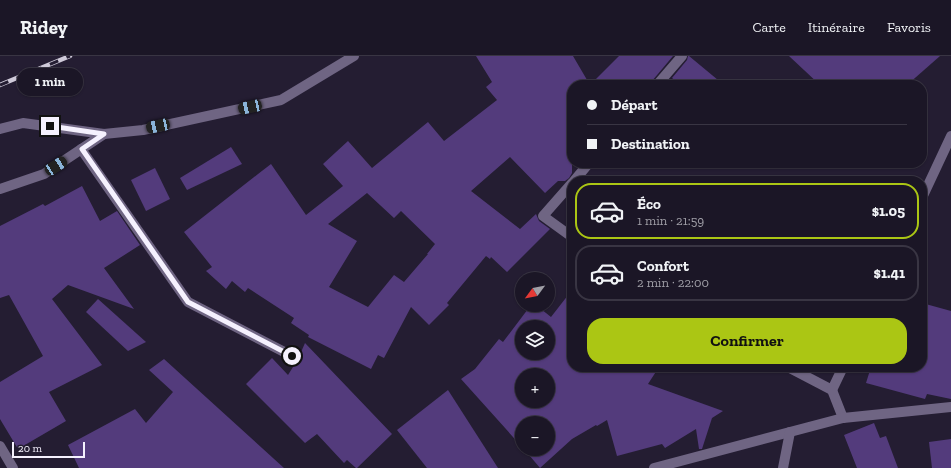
<!DOCTYPE html>
<html lang="fr">
<meta charset="utf-8">
<style>
:root{--surface:#1b1626;--page:#282332;--text:#f1f3f6;--muted:#a09fa7;--line:#393543;--accent:#abc614}
body{margin:0;font-family:"Zilla Slab",serif;background:var(--page);color:var(--text);height:100vh;display:flex;flex-direction:column;font-size:15px;white-space:nowrap}
*{box-sizing:border-box;margin:0}
p{font-size:13px;color:var(--muted)}
.icon{flex:none;width:22px;height:22px;fill:none;stroke:currentColor;stroke-width:2;stroke-linecap:round;stroke-linejoin:round}
.map{position:relative;flex:1;overflow:hidden}
.details{position:absolute;left:567px;top:120px;width:360px;height:196px;display:flex;flex-direction:column;background:var(--surface);border-radius:16px;box-shadow:0 1px 3px #0004,0 0 0 1px var(--line)}
.details>*{flex:none}
.guide{position:absolute;left:567px;top:24px;width:360px;height:88px;border-radius:16px;box-shadow:0 1px 3px #0004,0 0 0 1px var(--line);display:grid;align-content:center;height:88px;padding:0 20px;background:var(--surface)}
.needle{width:26px;rotate:238deg}
.fabs{position:absolute;left:515px;top:216px;display:grid;gap:8px}
.fabs a{display:grid;place-items:center;width:40px;height:40px;border-radius:50%;background:var(--surface);box-shadow:0 1px 3px #0004,0 0 0 1px var(--line);font-size:20px}
.scale{position:absolute;left:12px;bottom:10px;width:73px;box-sizing:border-box;padding-left:4px;border:2px solid #f5f1fe;border-top:0;font-size:11px;line-height:14px;white-space:nowrap;color:#f5f1fe;-webkit-text-stroke:3px #241d32;paint-order:stroke}
.end{position:absolute;width:18px;height:18px;margin:-9px;border:5px solid #f5f1fe;background:#111;box-shadow:0 0 0 2px #111}
.from{border-radius:50%}
.bubble{position:absolute;height:28px;border-radius:14px;background:var(--surface);box-shadow:0 1px 3px #0004,0 0 0 1px var(--line);font-size:13px;font-weight:700;line-height:28px;text-align:center}
.car{position:absolute;width:12px;height:24px;margin:-12px -6px;border-radius:5px;box-shadow:0 0 3px 1px #0007;background:linear-gradient(#222 24%,#8ab4d8 0 40%,#222 0 76%,#8ab4d8 0 86%,#222 0)}
.guide b{display:flex;align-items:center;gap:14px;height:38px;font-size:15px}
.guide b+b{border-top:1px solid var(--line)}
.guide i{width:10px;height:10px;background:var(--text)}
ul{padding:7px 0 0;list-style:none}
li{display:flex;align-items:center;gap:12px;height:56px;margin:0 8px 6px;padding:0 12px;border:2px solid var(--line);border-radius:16px}
li div{flex:1}
li b{display:block;font-size:15px}
li em{font-style:normal;font-weight:700}
li.selected{border-color:var(--accent)}
li>.icon{width:36px;height:36px;stroke-width:1.5}
.cta{display:flex;gap:8px;margin-top:auto;padding:8px 20px}
.cta a{flex:1;height:46px;border-radius:16px;background:var(--accent);color:#111;font-size:16px;font-weight:700;line-height:46px;text-align:center}
header{display:flex;align-items:center;gap:24px;box-sizing:border-box;height:56px;padding:0 20px;background:var(--surface);border-bottom:1px solid var(--line)}
header strong{font-size:19px}
nav{display:flex;gap:22px;margin-inline-start:auto;font-size:14px}
.map>svg:first-child{display:block}
.building{fill:#533b7c;fill-rule:evenodd}
.lines{fill:none;stroke-linecap:round;stroke-linejoin:round}
.minor{stroke:#6f6583;stroke-width:10}
.rail-casing{stroke:#cfcad9;stroke-width:4.5}
.rail{stroke:#241d32;stroke-width:3;stroke-dasharray:9;stroke-linecap:butt}
.route{stroke:#f5f1fe;stroke-width:5}
</style>
<header>
<strong>Ridey</strong>
<nav><a>Carte</a><a>Itinéraire</a><a>Favoris</a></nav>
</header>
<div class="map">
<svg width="951" height="412" viewBox="0 0 951 412">
<rect width="100%" height="100%" fill="#241d32"/>
<!-- building -->
<g class="building">
<path d="M476 0H573L590 29 619 0H673L652 25 651 29H572V117L569 122 565 125H558L545 137 510 101 471 135 520 173 536 158 539 165 550 173 507 216 491 201 490 203 486 200 447 247 449 249 429 269 411 251 384 302 378 299 371 313 308 281 309 279 291 267 294 262 248 232 245 236 232 225 226 233 206 215 212 211 184 176 258 118 271 108 306 159 343 130 323 108 348 85 372 112 428 66 444 85 497 44 486 31 492 26ZM367 137 394 162 401 155 435 188 427 198H428L404 226 394 219 368 251 329 231 357 185 328 168Z"/>
<path d="M688 0H689L724 29H681L672 22 687 4Z"/>
<path d="M789 0H940L907 29H820Z"/>
<path d="M231 91 242 108 187 134 180 122Z"/>
<path d="M155 112 170 143 146 155 131 124Z"/>
<path d="M82 130 100 165 117 155 140 189 104 212 134 253 68 229 52 243 102 309 49 336 66 365 18 393 0 363V326L43 300 9 239 0 242V170L43 148 45 150Z"/>
<path d="M572 234V311H659L648 328 723 355 712 362 702 393H699L696 373 665 392 662 388 617 400 607 364 597 370 596 369 572 383 540 412 524 393H548V367H522V391L461 323 475 313 499 283 503 286 531 249H536L551 261ZM522 271H548V297H522ZM522 319H548V345H522Z"/>
<path d="M98 243 146 286 128 295 86 256Z"/>
<path d="M922 247 951 255V343L927 338 925 343 866 327 871 311H922Z"/>
<path d="M305 287 392 378 357 412H356L347 404 344 407 317 378 305 387 246 328 272 302 288 319 298 303Z"/>
<path d="M164 303 284 412H79L68 389 135 353 146 367 173 336 149 314Z"/>
<path d="M448 334 498 412H427L397 374Z"/>
<path d="M874 367 880 382 886 380 898 412H857L844 379Z"/>
<path d="M951 383V412H932L929 386Z"/>
</g>
<g class="lines">
<!-- minor -->
<g class="minor">
<path d="M657 29 682 0"/>
<path d="M0 73 23 67 104 78 143 74 281 44 354 0"/>
<path d="M81 93 188 246 292 300"/>
<path d="M574 125 589 107"/>
<path d="M572 127 543 160 572 181"/>
<path d="M0 133 44 118 104 78"/>
<path d="M922 142 951 80"/>
<path d="M788 311 832 334 843 362"/>
<path d="M832 334 843 311"/>
<path d="M0 390 13 412"/>
<path d="M654 412 843 362 951 351"/>
<path d="M783 412 790 376"/>
</g>
<!-- rail casing -->
<g class="rail-casing">
<path id="rail" d="M0 29 70 0"/>
</g>
<!-- rail -->
<use href="#rail" class="rail"/>
</g>
<g class="lines">
<!-- route -->
<path class="route" d="M50 70 104 78 82 93 188 246 292 300"/>
</g>
</svg>
<div class="fabs">
<a><svg class="needle" viewBox="-14 -14 28 28"><path d="M0-13l5 13h-10z" fill="#e53935"/><path d="M0 13l5-13h-10z" fill="#a09fa7"/></svg></a>
<a><svg class="icon" aria-label="layers" viewBox="0 0 24 24"><path d="M12 4l9 5-9 5-9-5zM3 14l9 5 9-5"/></svg></a>
<a>+</a>
<a>−</a>
</div>
<div class="scale">20 m</div>
<i class="end from" style="left:292px;top:300px"></i>
<i class="end" style="left:50px;top:70px"></i>
<div class="bubble" style="left:17px;top:12px;width:66px">1 min</div>
<i class="car" style="left:250px;top:51px;rotate:258deg"></i>
<i class="car" style="left:158px;top:70px;rotate:258deg"></i>
<i class="car" style="left:56px;top:110px;rotate:57deg"></i>
<div class="guide">
<b><i class="from"></i>Départ</b>
<b><i></i>Destination</b>
</div>
<section class="details">
<ul>
<li class="selected"><svg class="icon" aria-label="car" viewBox="0 0 24 24"><path d="M5 17H2v-5l4-1 3-4h7l3 4 3 1v5h-3M9 17h6M6 11h13"/><circle cx="7" cy="17" r="2"/><circle cx="17" cy="17" r="2"/></svg><div><b>Éco</b><p>1 min · 21:59</p></div><em>$1.05</em></li>
<li><svg class="icon" aria-label="car" viewBox="0 0 24 24"><path d="M5 17H2v-5l4-1 3-4h7l3 4 3 1v5h-3M9 17h6M6 11h13"/><circle cx="7" cy="17" r="2"/><circle cx="17" cy="17" r="2"/></svg><div><b>Confort</b><p>2 min · 22:00</p></div><em>$1.41</em></li>
</ul>
<div class="cta"><a>Confirmer</a></div>
</section>
</div>
